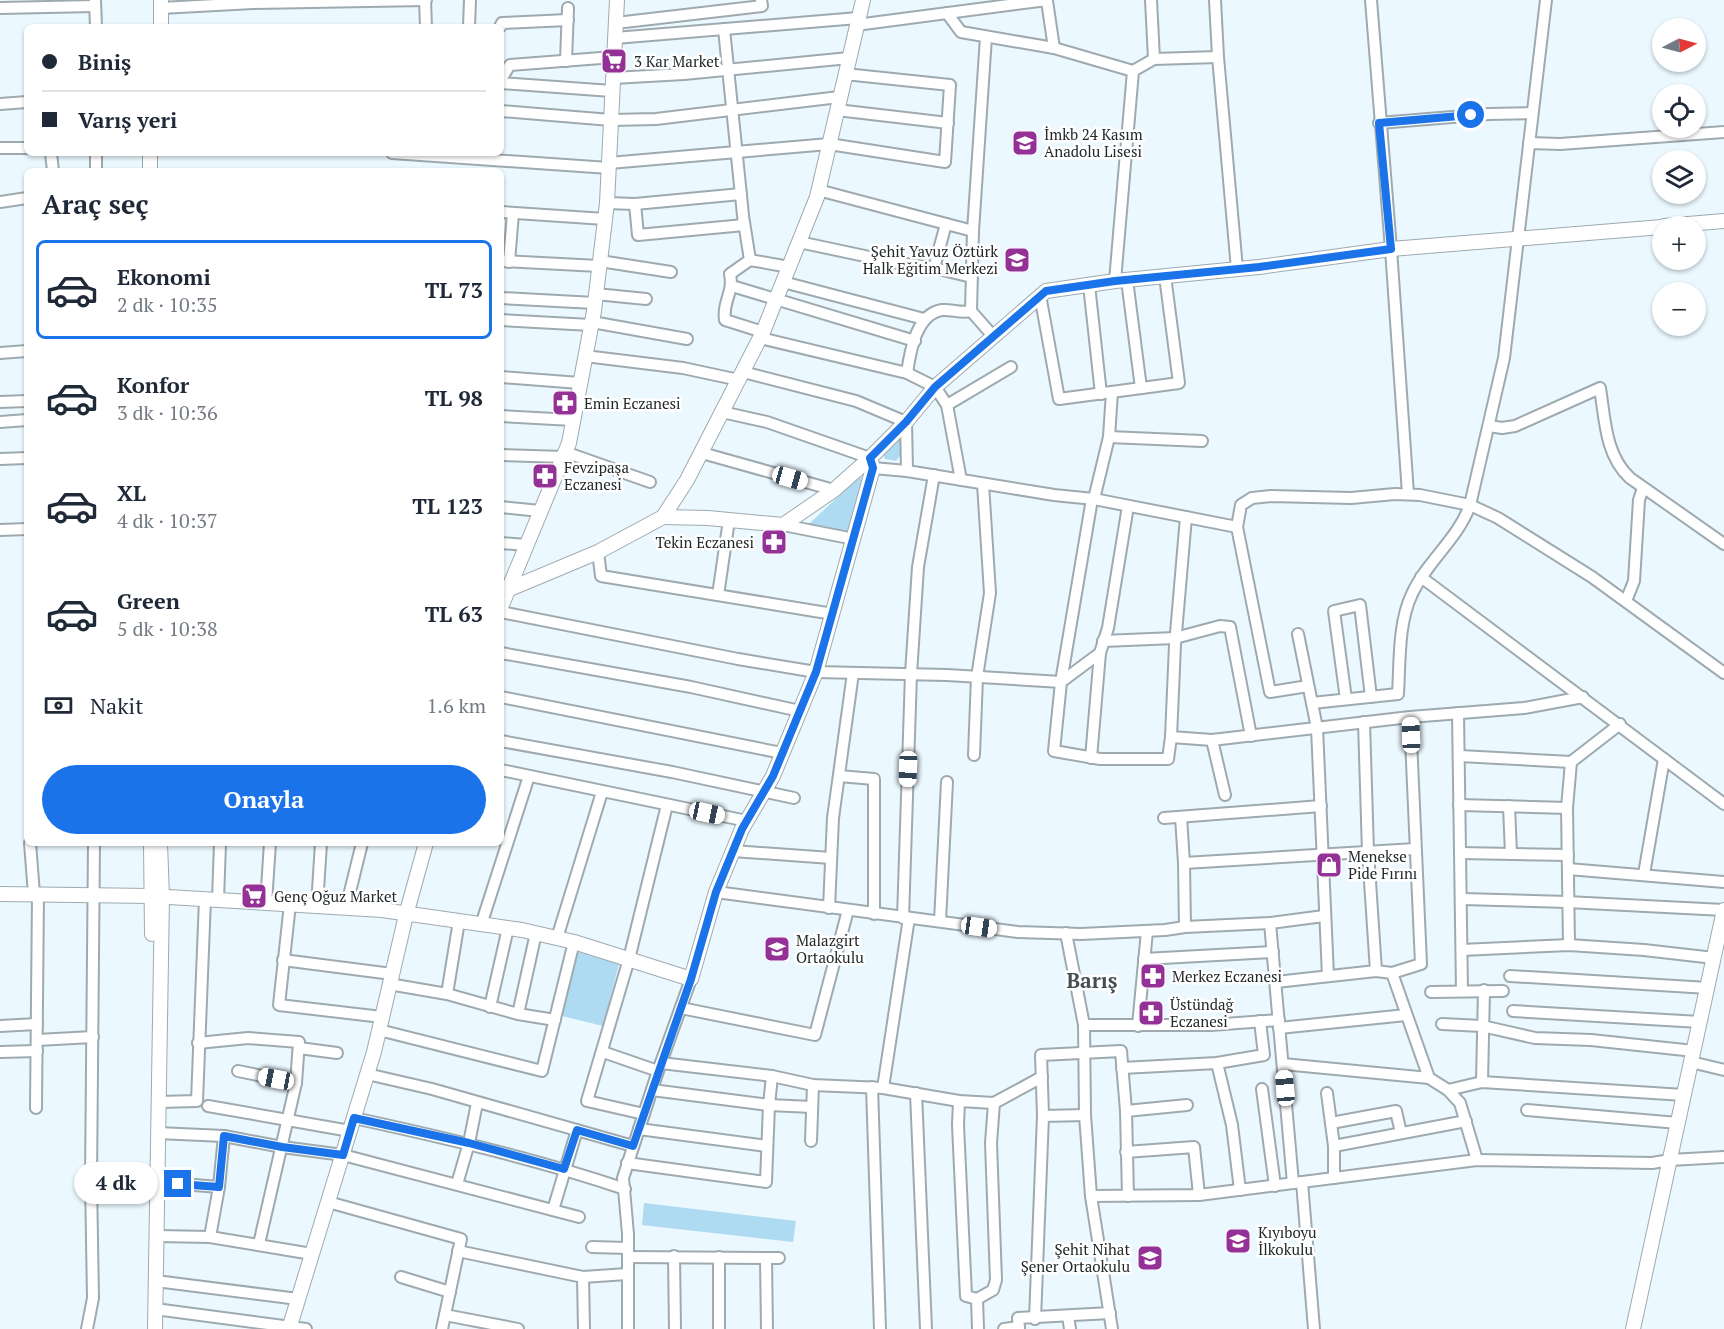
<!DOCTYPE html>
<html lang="tr">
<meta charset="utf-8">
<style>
:root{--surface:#fff;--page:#f6f6f7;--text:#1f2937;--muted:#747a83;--line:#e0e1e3;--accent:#1a73e8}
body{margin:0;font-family:"PT Serif",serif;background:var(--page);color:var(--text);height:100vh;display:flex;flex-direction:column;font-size:22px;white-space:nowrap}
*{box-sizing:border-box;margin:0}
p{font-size:20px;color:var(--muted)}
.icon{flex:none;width:33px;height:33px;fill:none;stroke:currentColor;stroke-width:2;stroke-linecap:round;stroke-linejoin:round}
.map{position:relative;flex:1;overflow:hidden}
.panel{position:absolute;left:24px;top:168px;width:480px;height:678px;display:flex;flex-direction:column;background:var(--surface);border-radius:9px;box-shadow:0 2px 4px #0004}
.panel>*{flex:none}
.guide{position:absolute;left:24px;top:24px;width:480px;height:132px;border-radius:9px;box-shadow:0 2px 4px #0004;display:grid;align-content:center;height:132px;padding:0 18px;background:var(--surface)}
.needle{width:39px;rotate:84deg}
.buttons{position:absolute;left:1652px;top:18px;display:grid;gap:12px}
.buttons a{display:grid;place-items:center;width:54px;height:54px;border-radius:50%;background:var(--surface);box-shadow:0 2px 4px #0004;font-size:30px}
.end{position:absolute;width:27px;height:27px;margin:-14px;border:8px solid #1a73e8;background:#fff;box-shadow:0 0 0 3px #fff}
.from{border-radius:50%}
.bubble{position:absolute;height:42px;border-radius:21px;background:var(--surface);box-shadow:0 2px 4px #0004;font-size:20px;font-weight:800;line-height:42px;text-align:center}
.car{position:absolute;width:18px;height:36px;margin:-18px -9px;border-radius:8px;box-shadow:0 0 4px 2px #0007;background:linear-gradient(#fff 24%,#345 0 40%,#fff 0 76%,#345 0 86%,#fff 0)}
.guide b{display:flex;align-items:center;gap:21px;height:57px;font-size:22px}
.guide b+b{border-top:2px solid var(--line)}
.guide i{width:15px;height:15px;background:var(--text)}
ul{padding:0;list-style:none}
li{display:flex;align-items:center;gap:18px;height:99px;margin:0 12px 9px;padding:0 6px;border:3px solid transparent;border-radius:9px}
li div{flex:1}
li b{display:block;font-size:22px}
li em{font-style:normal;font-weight:800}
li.selected{border-color:var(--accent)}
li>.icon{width:54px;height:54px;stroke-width:1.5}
h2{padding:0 18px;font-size:27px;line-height:72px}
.pay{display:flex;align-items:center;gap:15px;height:66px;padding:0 18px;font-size:22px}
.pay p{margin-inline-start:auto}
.action{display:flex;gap:12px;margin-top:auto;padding:12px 18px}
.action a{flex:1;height:69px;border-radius:36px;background:var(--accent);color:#fff;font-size:24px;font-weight:800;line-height:69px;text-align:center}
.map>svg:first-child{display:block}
.green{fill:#aedbf1}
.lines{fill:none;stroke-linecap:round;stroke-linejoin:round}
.street-casing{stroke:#9eaab0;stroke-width:14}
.secondary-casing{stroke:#9eaab0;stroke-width:16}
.street{stroke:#fff;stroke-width:10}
.secondary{stroke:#fff;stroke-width:14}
.route{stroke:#1a73e8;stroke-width:8}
.labels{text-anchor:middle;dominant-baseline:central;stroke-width:5;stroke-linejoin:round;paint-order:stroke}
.poi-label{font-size:15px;fill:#23282a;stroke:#fff;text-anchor:start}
.district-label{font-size:21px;font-weight:bold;fill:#434d52;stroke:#fff}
</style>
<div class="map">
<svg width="1724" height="1329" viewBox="0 0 1724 1329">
<rect width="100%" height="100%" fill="#ebf8ff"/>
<!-- green -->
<g class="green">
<path d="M904 434 900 456 896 461 885 459 882 452Z"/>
<path d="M860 476 863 480 852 532 809 524Z"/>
<path d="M575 951 619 964 603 1026 558 1015Z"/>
<path d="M644 1203 796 1221 793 1242 642 1225Z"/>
</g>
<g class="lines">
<!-- street casing -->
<g class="street-casing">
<g id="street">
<path d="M95 0 96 27"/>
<path d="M425 0 426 27"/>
<path d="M1215 0 1218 57 1237 269"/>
<path d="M1371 0 1391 249 1408 494"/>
<path d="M1047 1 1054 48 1133 71"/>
<path d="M0 8 95 6"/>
<path d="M161 8 253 3 426 0"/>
<path d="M947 13 961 32 1054 48"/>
<path d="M616 23 762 6 761 0"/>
<path d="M856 25 1047 0"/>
<path d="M469 27 470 0"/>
<path d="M500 27 502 23 568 20"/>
<path d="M986 37 973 231 971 311 993 336"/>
<path d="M615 38 858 18"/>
<path d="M1154 59 1218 57"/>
<path d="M566 61 568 8"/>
<path d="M613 78 684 74 849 58"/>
<path d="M501 79 510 65 614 57"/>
<path d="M501 83 612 91"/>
<path d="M0 104 27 102"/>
<path d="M837 110 948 123"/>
<path d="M501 111 611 120 656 119 839 97"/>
<path d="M1379 123 1489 114 1532 113"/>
<path d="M1529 143 1560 144 1724 132"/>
<path d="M0 148H27"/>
<path d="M51 153 53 171"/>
<path d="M392 153 609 168"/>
<path d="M609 163 829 144 945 162 950 85 845 74"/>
<path d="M96 171V153"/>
<path d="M818 190 973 231"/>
<path d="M0 202 27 198"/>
<path d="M607 203 635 204 741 194"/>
<path d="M635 204 638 235 744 225 724 29"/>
<path d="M501 212 605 219"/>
<path d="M744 222 750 260 789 267"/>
<path d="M799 242 893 262 934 268 946 224"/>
<path d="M750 260 730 274C734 294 722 301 725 320L763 332"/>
<path d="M501 261 599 266"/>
<path d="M600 261 671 272"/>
<path d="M509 262 513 213"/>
<path d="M934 268 972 277"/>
<path d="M1127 280 1141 388"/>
<path d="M1115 281 1133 71 1154 59 1151 0"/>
<path d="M783 282 924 319"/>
<path d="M1089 285 1101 394"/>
<path d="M732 286 915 341"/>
<path d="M596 294 646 299"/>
<path d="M1040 295 1059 399 1179 383 1165 276"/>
<path d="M501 298 595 303"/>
<path d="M501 320 591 325"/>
<path d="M592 322 687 339"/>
<path d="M760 338 907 373 935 387 947 405 961 480"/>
<path d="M0 353 27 351"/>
<path d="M585 356 683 368 739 380"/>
<path d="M743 372 856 401 906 422 907 471"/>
<path d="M907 373C910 352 916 314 942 310 952 309 961 314 971 311"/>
<path d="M501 377 580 383"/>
<path d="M0 402 27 401"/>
<path d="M947 405 1011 367"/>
<path d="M722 412 767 422 870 458"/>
<path d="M501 416 573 420"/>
<path d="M0 422 27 420"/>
<path d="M1489 426 1502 428 1515 426 1600 388C1605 419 1605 455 1630 478L1724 544"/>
<path d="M1109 437 1202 441"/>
<path d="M565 452 650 482"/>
<path d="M702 453 834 490"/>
<path d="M501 455 563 457"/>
<path d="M0 459 27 458"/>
<path d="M873 468 907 471 1054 495 1094 499 1237 527"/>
<path d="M1092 499 1061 682 1054 751 1100 759H1168L1171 737"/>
<path d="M1094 499 1109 437 1112 392"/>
<path d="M501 507 540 511"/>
<path d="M1186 517 1175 645 1171 737 1212 740 1410 717 1524 708 1583 697"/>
<path d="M783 525 854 539"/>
<path d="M0 530 27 529"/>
<path d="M501 543 526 545"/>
<path d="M598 552 601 576 833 614"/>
<path d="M1421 577 1724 804"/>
<path d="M718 595 729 520"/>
<path d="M1626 601 1634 581 1639 500 1643 488"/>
<path d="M501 612 738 659 816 672 947 675 1061 682 1100 653 1108 628 1128 506"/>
<path d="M1298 634 1317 728 1328 976"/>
<path d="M1103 641 1175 638 1220 626 1230 627 1251 736"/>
<path d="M501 653 691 687 800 711"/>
<path d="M1308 686 1270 692 1237 527 1241 505 1252 498 1271 496 1351 498 1395 494 1420 495 1470 505 1498 518 1592 577 1724 673"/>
<path d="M501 697 782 753"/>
<path d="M1346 699 1334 611 1360 605 1371 697"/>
<path d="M1312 703 1398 694C1400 662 1398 623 1412 594 1427 561 1458 539 1470 505L1504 358 1546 0"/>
<path d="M1458 713 1462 991"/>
<path d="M1364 722 1368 852 1376 971"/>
<path d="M1212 740 1225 795"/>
<path d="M501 741 672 772 794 798"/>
<path d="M974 755 977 677 990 593 983 484"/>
<path d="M1460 756 1571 762 1620 724"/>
<path d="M1091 758 1100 653"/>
<path d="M501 770 747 821"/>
<path d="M839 776 874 779V914"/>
<path d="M1459 805 1567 808"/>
<path d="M1509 806 1511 854"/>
<path d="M1181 817 1184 863 1185 927"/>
<path d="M1164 818 1321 806"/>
<path d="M30 843 34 894"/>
<path d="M733 851 831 858"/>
<path d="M1460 853 1568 855"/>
<path d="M1184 863 1415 849"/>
<path d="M1568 869 1724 882"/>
<path d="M1644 874 1664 759"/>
<path d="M716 892 1018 932 1081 934 1165 930 1185 927 1270 923 1324 916"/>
<path d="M1462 899 1567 902 1724 910"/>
<path d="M218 900 220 843"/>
<path d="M266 903 270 843"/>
<path d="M290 904 279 1005 382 1017"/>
<path d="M317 906 321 843"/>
<path d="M346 908 362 843"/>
<path d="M829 908 833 818 853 673"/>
<path d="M903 918 911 674 918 567 934 475"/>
<path d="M940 921 947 782"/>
<path d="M1270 923 1293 1183"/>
<path d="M481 925 529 776"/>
<path d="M1066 933 1084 1025 1085 1115 1091 1196 1112 1329"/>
<path d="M557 938 602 792"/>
<path d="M1569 945 1567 808 1571 762"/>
<path d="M1462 950 1569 945 1644 950 1714 958"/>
<path d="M1144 959 1273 952"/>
<path d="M283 960 392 974"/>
<path d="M1392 973 1421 964 1410 717"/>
<path d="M1510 976 1708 988"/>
<path d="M1276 982 1376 971 1392 973 1429 1078 1448 1090 1460 1103 1477 1160"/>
<path d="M389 984 447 994 518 1014 555 1020"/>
<path d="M1431 992 1503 991"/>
<path d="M447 994 459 921"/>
<path d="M490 1007 508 928"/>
<path d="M681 1008 815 1035 848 910"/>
<path d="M1513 1011 1700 1022"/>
<path d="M518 1014 536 933"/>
<path d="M1442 1024 1482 1026 1535 1038 1591 1040 1694 1051"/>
<path d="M1084 1025H1211L1279 1020"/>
<path d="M0 1026 37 1024"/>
<path d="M1138 1026 1147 931"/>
<path d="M1279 1028 1406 1015"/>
<path d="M379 1030 542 1071 574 942"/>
<path d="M37 1040 93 1037"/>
<path d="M198 1043 248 1038 299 1042 296 1083 259 1244"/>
<path d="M299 1048 337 1053"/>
<path d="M0 1052 37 1051"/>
<path d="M603 1052 658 1071"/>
<path d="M1691 1062 1724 1070"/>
<path d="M661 1063 772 1076 813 1085 883 1088 959 1101 994 1103 1042 1077"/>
<path d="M1217 1063 1232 1125 1240 1190"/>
<path d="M1283 1064 1429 1078"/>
<path d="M1122 1068 1217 1063 1264 1055 1260 1021"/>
<path d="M238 1071 296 1083"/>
<path d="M367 1074 432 1089 633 1146"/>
<path d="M1482 1082 1484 990"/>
<path d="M872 1087 880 1329"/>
<path d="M883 1088 909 918"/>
<path d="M1262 1089 1275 1186"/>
<path d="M652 1090 769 1105 812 1107"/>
<path d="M1448 1090 1482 1082 1684 1095"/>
<path d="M916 1093 926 1329"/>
<path d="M1327 1093 1334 1146V1178"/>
<path d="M959 1101 958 1125 966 1296 977 1299"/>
<path d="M158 1102 197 1101 205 899"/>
<path d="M208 1106 350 1131"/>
<path d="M36 1108 38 894"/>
<path d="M1527 1110 1678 1123"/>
<path d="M1126 1111 1187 1105"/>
<path d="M644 1114 587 1101 629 959 667 805"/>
<path d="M1043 1116 1085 1115"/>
<path d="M354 1118C446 1138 536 1159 625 1189"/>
<path d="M1331 1123 1396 1111 1401 1133"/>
<path d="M639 1129 767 1146"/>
<path d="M158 1133 224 1136 282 1147 343 1155 579 1217"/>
<path d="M811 1141 813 1085"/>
<path d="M1334 1146 1466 1121"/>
<path d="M1126 1152 1194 1147 1199 1195"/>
<path d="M627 1163 766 1182 769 1105 772 1076"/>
<path d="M157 1182 219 1187"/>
<path d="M1302 1182 1314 1329"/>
<path d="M457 1184 469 1143 477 1103"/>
<path d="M1091 1196 1199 1195 1477 1160 1652 1163 1670 1160 1724 1157"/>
<path d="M328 1202 461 1239 442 1329"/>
<path d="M553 1210 577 1130"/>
<path d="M157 1236 210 1237 312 1254"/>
<path d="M210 1237 219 1187 224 1136"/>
<path d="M592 1247 628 1248"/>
<path d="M458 1251 583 1277 627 1274"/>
<path d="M674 1256 675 1329"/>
<path d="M628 1257 779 1258"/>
<path d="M766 1258 767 1329"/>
<path d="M401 1277 450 1292"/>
<path d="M583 1277 584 1329"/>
<path d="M156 1281 298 1299"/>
<path d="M155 1309 306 1329"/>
<path d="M445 1315 518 1329"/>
<path d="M1068 1316 1070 1329"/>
<path d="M1035 1319 1043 1116 1041 1055 1121 1051 1126 1111 1128 1196"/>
<path d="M87 1329 93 1298 91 1181 94 843"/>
<path d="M628 1329V1234L623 1178 658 1071 691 979"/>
<path d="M719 1329V1257"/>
<path d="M978 1329 977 1299 993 1290 996 1280 991 1143 994 1103"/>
<path d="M1004 1329 1019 1327"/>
<path d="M1019 1329 1018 1318 1110 1313"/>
</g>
</g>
<!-- secondary casing -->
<g class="secondary-casing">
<g id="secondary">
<path d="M161 27V0"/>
<path d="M150 171V153"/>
<path d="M1664 226 1724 221"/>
<path d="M663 517 708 518 783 525 834 490 870 458 906 422 935 387 1046 291 1115 281 1259 267 1391 249 1662 227"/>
<path d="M507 590 598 552 663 517 687 480 763 332 817 197 863 0"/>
<path d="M501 607 569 443 594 311 607 203 617 0"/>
<path d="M151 843 152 934"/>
<path d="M0 894 152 896 382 910 522 930 574 942 691 979 716 892 742 829 773 776 816 672 873 468 870 458"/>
<path d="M155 1329 162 897 160 843"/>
<path d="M289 1329 374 1052 406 915 426 843"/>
<path d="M1633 1329 1724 910"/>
</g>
</g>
<!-- street -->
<use href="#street" class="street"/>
<!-- secondary -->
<use href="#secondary" class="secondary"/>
</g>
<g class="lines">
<!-- route -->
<path class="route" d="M178 1184 219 1187 224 1136 282 1147 343 1155 354 1118 469 1143 564 1169 577 1130 633 1146 691 979 716 892 742 829 773 776 816 672 873 468 870 458 906 422 935 387 1046 291 1115 281 1259 267 1391 249 1379 123 1471 115"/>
</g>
<!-- icons -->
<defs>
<g id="supermarket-square" transform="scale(1.35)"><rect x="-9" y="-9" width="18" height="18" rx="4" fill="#943197" stroke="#fff"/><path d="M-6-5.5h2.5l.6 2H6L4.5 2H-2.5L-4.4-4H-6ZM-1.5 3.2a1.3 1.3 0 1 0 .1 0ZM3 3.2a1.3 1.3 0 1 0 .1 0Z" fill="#fff"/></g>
<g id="school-square" transform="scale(1.35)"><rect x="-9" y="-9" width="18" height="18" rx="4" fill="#943197" stroke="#fff"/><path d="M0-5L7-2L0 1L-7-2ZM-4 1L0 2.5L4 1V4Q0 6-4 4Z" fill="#fff"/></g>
<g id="pharmacy-square" transform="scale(1.35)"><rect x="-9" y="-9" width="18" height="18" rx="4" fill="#943197" stroke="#fff"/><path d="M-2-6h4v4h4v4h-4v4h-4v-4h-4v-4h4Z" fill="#fff"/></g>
<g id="shop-square" transform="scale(1.35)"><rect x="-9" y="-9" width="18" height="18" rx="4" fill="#943197" stroke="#fff"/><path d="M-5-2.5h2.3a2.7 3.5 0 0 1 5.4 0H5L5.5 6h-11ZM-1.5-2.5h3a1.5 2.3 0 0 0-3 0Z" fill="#fff"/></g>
</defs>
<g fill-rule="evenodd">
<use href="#supermarket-square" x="614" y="61"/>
<use href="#school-square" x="1025" y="143"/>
<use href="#school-square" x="1017" y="260"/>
<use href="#pharmacy-square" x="565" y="403"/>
<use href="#pharmacy-square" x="545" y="476"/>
<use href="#pharmacy-square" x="774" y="542"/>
<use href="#shop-square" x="1329" y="865"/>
<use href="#supermarket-square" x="254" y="896"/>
<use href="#school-square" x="777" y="949"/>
<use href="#pharmacy-square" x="1153" y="976"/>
<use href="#pharmacy-square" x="1151" y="1013"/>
<use href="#school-square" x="1238" y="1241"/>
<use href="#school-square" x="1150" y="1258"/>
</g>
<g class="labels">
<!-- poi labels -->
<g class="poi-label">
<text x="634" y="61">3 Kar Market</text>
<text x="1044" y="134">İmkb 24 Kasım<tspan x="1044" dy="17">Anadolu Lisesi</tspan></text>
<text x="998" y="251" text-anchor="end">Şehit Yavuz Öztürk<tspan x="998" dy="17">Halk Eğitim Merkezi</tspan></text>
<text x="584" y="403">Emin Eczanesi</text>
<text x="564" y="467">Fevzipaşa<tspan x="564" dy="17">Eczanesi</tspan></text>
<text x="754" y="542" text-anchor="end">Tekin Eczanesi</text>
<text x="1348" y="856">Menekse<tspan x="1348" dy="17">Pide Fırını</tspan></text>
<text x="274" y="896">Genç Oğuz Market</text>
<text x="796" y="940">Malazgirt<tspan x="796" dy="17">Ortaokulu</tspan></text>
<text x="1172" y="976">Merkez Eczanesi</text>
<text x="1170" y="1004">Üstündağ<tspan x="1170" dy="17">Eczanesi</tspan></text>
<text x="1258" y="1232">Kıyıboyu<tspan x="1258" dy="17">İlkokulu</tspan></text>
<text x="1130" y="1249" text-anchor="end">Şehit Nihat<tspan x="1130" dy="17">Şener Ortaokulu</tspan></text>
</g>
<!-- district labels -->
<g class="district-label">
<text x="1092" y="980">Barış</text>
</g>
</g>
</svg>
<div class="buttons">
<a><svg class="needle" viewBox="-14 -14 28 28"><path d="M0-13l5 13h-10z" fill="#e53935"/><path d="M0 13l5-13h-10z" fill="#747a83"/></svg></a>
<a><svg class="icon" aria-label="locate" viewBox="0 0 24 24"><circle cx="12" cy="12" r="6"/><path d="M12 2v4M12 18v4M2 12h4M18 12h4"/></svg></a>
<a><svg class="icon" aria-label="layers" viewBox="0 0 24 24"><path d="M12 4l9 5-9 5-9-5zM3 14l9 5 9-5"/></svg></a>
<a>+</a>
<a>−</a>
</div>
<i class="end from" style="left:1471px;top:115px"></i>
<i class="end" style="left:178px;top:1184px"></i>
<div class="bubble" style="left:74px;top:1162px;width:84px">4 dk</div>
<i class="car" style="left:790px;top:478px;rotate:106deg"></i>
<i class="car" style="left:1411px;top:735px;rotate:358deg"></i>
<i class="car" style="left:908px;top:769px;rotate:182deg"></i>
<i class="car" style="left:707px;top:813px;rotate:102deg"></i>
<i class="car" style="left:979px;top:927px;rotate:98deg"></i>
<i class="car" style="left:276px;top:1079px;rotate:281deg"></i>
<i class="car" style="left:1285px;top:1088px;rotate:355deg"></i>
<div class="guide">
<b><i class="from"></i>Biniş</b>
<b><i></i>Varış yeri</b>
</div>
<section class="panel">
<h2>Araç seç</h2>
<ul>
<li class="selected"><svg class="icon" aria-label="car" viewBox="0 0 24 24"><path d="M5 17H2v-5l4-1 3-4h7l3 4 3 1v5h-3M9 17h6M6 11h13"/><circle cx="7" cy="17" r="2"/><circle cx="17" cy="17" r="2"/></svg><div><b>Ekonomi</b><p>2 dk · 10:35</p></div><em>TL 73</em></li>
<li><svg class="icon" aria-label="car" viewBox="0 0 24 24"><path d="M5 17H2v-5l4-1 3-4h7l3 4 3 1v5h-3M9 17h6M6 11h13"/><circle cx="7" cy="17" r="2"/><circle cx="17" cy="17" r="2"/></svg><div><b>Konfor</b><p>3 dk · 10:36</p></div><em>TL 98</em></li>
<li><svg class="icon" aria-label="car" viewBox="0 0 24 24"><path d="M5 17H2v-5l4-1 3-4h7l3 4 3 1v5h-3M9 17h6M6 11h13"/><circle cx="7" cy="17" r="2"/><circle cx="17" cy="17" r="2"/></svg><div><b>XL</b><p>4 dk · 10:37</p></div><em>TL 123</em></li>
<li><svg class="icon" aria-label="car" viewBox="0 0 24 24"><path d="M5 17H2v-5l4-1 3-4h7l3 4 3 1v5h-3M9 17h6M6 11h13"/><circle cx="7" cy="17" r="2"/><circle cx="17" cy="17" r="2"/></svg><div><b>Green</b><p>5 dk · 10:38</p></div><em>TL 63</em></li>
</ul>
<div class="pay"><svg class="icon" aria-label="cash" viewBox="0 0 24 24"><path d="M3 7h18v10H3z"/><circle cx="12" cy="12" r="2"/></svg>Nakit<p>1.6 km</p></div>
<div class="action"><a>Onayla</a></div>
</section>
</div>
